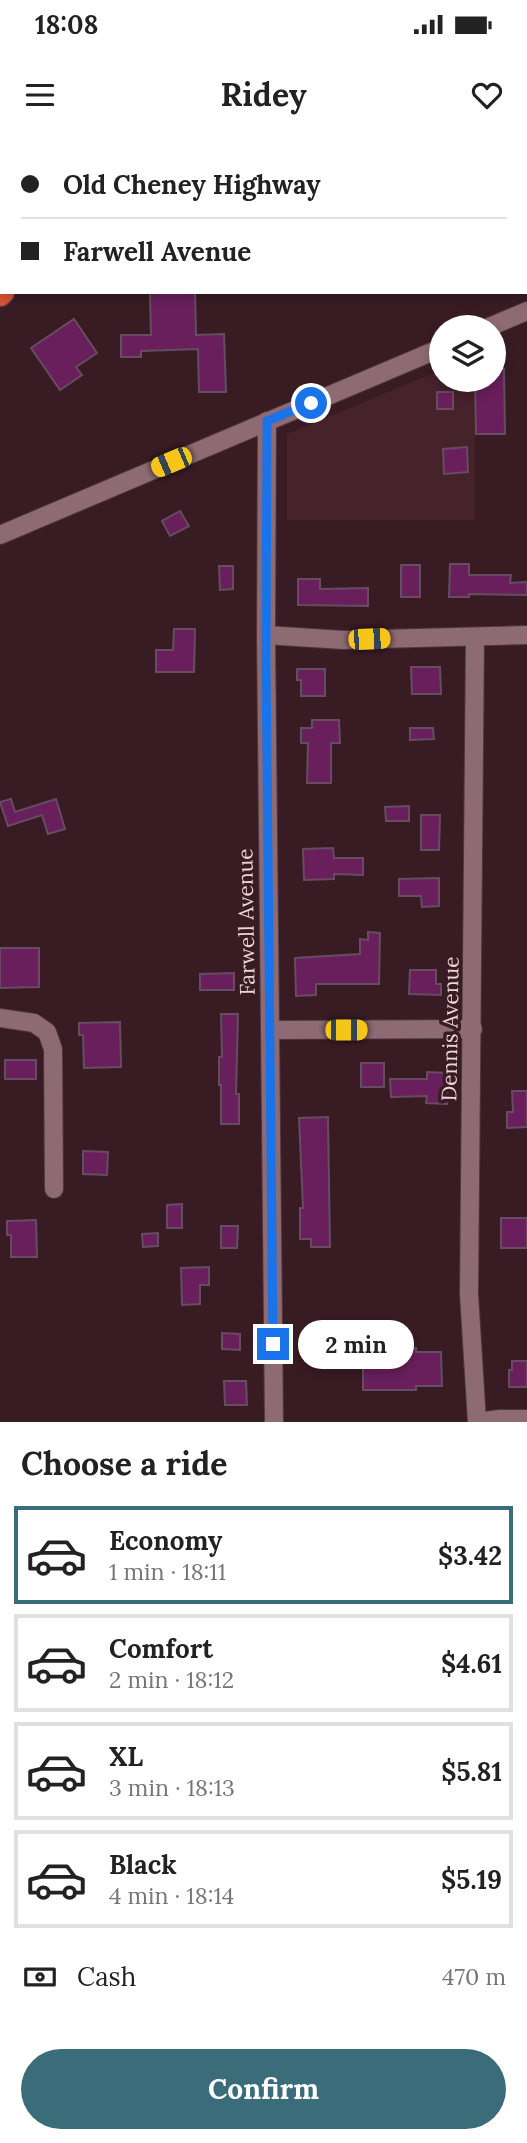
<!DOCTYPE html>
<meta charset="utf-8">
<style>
:root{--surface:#fff;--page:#f6f6f6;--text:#222;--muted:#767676;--line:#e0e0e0;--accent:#3a6d79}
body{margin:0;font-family:Lora,serif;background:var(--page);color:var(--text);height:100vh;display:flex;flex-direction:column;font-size:26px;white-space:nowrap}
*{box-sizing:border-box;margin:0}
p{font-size:23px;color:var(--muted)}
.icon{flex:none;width:38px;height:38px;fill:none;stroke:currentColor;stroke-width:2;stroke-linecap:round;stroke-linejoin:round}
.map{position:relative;height:1282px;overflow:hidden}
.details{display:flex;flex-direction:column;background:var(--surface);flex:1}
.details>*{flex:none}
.hud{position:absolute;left:0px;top:0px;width:528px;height:154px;box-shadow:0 4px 10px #0003;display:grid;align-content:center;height:154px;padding:0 21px;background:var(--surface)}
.controls{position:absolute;left:429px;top:175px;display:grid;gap:14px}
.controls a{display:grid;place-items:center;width:77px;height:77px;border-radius:50%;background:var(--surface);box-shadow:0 4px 10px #0003;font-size:35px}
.end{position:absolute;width:32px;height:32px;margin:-16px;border:9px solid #1a73e8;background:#fff;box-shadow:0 0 0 4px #fff}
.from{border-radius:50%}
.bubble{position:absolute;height:49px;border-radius:24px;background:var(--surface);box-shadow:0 4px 10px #0003;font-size:23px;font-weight:700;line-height:49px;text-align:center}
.car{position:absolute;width:21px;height:42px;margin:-21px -10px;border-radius:9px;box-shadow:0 0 5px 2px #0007;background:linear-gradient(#f5c518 24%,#345 0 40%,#f5c518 0 76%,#345 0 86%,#f5c518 0)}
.hud b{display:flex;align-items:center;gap:24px;height:66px;font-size:26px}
.hud b+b{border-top:2px solid var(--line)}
.hud i{width:18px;height:18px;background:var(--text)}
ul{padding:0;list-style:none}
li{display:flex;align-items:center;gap:21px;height:98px;margin:0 14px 10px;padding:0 7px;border:4px solid var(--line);border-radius:0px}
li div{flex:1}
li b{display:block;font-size:26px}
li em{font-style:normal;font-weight:700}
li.active{border-color:var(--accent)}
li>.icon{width:63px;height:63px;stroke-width:1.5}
h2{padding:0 21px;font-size:32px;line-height:84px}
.pay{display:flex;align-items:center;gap:18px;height:77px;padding:0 21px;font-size:26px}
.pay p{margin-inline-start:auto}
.button{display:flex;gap:14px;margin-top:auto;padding:14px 21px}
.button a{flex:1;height:80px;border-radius:42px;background:var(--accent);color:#fff;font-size:28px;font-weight:700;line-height:80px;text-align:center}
.status{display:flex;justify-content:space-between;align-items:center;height:49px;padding:0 35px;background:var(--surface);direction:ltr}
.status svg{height:19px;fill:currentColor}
header{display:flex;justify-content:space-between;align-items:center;height:91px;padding:0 21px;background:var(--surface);font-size:32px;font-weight:700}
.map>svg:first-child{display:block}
.built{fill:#46222b}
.building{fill:#681f5c;stroke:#664c60;stroke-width:2}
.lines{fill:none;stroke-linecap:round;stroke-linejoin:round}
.minor-casing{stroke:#50373e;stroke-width:20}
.highway-casing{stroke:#50373e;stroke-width:27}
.minor{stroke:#8e6a72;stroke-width:18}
.highway{stroke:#da5336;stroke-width:24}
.route{stroke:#1a73e8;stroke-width:9}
.labels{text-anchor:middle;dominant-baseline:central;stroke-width:7;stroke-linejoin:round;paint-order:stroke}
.street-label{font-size:21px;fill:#ead5d9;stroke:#391c23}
</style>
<div class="status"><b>18:08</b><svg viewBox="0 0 49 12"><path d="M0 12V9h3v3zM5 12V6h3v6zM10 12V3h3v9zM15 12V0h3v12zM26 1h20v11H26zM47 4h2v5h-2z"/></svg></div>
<header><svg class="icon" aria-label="menu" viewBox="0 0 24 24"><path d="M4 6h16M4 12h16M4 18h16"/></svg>Ridey<svg class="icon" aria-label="heart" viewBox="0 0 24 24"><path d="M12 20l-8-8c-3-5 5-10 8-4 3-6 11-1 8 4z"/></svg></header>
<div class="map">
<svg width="527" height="1282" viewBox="0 0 527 1282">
<rect width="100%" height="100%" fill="#391c23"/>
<!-- built -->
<path class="built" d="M441 230V240H475V380H287V294Z"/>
<!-- building -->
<g class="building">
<path d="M150 152H195L196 195 224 194 226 252H199L198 209 141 211V217H121V195H151Z"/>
<path d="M74 179 97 213 76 227 82 235 60 250 31 208Z"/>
<path d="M494 229H504L505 294H476L475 240H494Z"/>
<rect x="437" y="252" width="16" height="17"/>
<path d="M467 307 468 332 444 334 443 309Z"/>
<path d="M180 371 189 386 170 396 162 381Z"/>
<path d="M450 424H469V435H511L510 443 527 442V455L469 454V457H449Z"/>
<rect x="401" y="425" width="19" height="32"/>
<path d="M219 426H233V449L220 450Z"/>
<path d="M298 439H320V449L368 448V466L298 465Z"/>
<path d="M174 489H195L194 532H156V510H173Z"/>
<path d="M411 527H440L441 554H412Z"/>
<path d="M297 529H325V556H301V540H297Z"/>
<path d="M312 580H339L340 603H331V643H307L308 603H301V588H312Z"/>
<path d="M410 588H433L434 599 410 600Z"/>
<path d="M11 659 15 672 56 659 65 689 48 694 42 675 8 686 0 662Z"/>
<path d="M409 666V681H386L385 667Z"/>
<path d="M421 675H440L439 710H421Z"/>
<path d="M333 708 334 718H363V735L334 734V739L304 740 303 709Z"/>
<path d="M439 738V766L422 767 421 756H399V739Z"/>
<path d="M368 792 380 793 379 844H316V855L296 856 295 818 360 814V799L368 800Z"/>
<path d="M0 808H39V847L0 848Z"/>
<path d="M410 830H436V844H441V855L409 854Z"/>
<path d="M234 833V850H200V834Z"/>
<path d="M221 874H238L236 954H239V984H221V945H219V917H222Z"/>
<path d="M120 882 121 927 84 928 83 895H79V883Z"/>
<rect x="5" y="920" width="31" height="19"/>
<rect x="361" y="923" width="23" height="24"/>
<path d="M427 932 448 933 447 964 426 963 427 956 391 957 390 939H427Z"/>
<path d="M512 951H527V987L507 988V972H513Z"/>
<path d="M328 977 330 1107H311V1099H300V1068H303L299 978Z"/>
<path d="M83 1011 108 1012 107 1035 83 1034Z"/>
<path d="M182 1064V1088H167V1065Z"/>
<rect x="501" y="1078" width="26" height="30"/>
<path d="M36 1080 37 1117H11V1095H7V1081Z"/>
<path d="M221 1086H238L237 1108H221Z"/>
<path d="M158 1093V1106L143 1107 142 1094Z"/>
<path d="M209 1127V1145H200V1164L182 1165 181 1128Z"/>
<rect x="308" y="1192" width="20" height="25"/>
<path d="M222 1193 240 1194V1210L222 1209Z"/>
<path d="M395 1203H405V1207L416 1208V1212H441L442 1246H416V1250H363V1211H395Z"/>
<path d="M512 1221H527V1247H509V1230H512Z"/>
<path d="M224 1241H246L247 1265H225Z"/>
</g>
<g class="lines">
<!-- minor casing -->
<g class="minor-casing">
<g id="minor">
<path d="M489 187 527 171"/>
<path d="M267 281 266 495 274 1282"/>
<path d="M0 395 441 208"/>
<path d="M266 495 343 500 527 495"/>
<path d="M475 497 469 1154 477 1282"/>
<path d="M0 878 34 883 47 892 53 909 54 1049"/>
<path d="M270 890 473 889"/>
<path d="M477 1282 500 1279H527"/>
</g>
</g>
<!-- highway casing -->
<g class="highway-casing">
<g id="highway">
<path d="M166 2 169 0"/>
<path d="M196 2 199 0"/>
<path d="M250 2 253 0"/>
<path d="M0 104 2 103"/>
<path d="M0 154 2 152"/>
</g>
</g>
<!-- minor -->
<use href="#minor" class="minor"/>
<!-- highway -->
<use href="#highway" class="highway"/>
</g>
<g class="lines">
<!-- route -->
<path class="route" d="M273 1204 266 522 267 281 311 263"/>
</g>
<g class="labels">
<!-- street labels -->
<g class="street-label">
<text transform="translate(246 782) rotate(-91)">Farwell Avenue</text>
<text transform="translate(450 889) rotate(-89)">Dennis Avenue</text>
</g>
</g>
</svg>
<div class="controls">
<a><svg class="icon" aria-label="layers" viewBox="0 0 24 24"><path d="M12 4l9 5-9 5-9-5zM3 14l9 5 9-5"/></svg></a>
</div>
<i class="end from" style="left:311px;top:263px"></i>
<i class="end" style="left:273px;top:1204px"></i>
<div class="bubble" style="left:298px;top:1180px;width:116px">2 min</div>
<i class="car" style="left:171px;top:322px;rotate:247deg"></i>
<i class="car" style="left:369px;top:499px;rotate:88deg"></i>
<i class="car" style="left:346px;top:890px;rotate:90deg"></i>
<div class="hud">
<b><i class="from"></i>Old Cheney Highway</b>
<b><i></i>Farwell Avenue</b>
</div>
</div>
<section class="details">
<h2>Choose a ride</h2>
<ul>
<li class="active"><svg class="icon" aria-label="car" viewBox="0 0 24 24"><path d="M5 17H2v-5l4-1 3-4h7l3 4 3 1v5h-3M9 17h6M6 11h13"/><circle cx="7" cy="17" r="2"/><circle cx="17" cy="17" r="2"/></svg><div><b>Economy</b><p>1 min · 18:11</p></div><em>$3.42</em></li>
<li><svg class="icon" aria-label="car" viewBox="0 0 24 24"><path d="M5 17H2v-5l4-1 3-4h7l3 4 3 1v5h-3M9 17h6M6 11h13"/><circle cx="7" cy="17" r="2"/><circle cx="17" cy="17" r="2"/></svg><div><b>Comfort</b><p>2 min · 18:12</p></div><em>$4.61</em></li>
<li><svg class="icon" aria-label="car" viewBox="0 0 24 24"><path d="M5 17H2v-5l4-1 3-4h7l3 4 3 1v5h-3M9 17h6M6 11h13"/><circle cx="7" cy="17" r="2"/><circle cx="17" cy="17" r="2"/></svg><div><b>XL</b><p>3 min · 18:13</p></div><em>$5.81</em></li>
<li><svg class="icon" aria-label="car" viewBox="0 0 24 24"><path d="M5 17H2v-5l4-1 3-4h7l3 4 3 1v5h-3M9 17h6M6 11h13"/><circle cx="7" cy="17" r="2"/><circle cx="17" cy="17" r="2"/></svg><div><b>Black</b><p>4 min · 18:14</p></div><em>$5.19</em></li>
</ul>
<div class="pay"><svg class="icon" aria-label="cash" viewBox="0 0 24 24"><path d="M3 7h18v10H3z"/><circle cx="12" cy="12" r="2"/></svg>Cash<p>470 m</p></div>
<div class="button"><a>Confirm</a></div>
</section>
